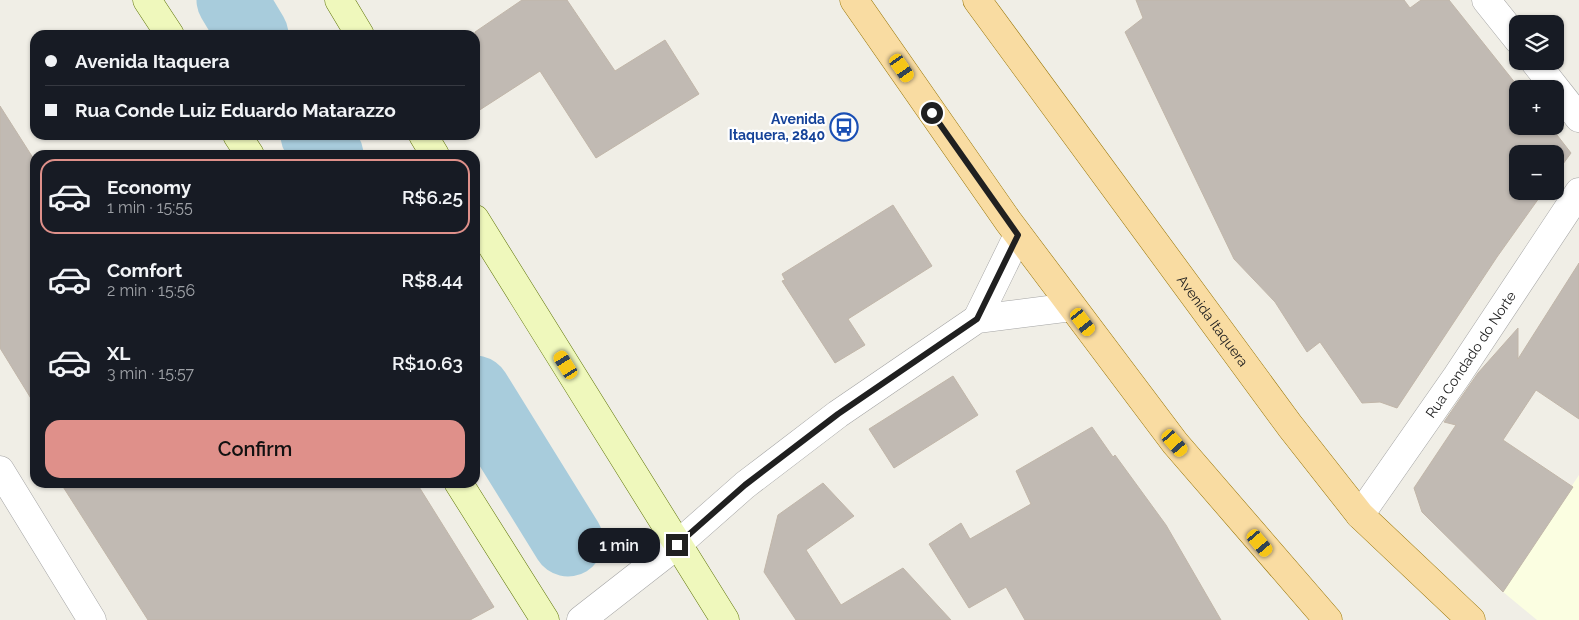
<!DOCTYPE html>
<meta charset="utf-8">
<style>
:root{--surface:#171b24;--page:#20242c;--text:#f1f3f6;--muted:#9ea1a6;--line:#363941;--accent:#df908a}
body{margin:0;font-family:Raleway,sans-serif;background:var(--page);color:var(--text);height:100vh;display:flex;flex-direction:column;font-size:19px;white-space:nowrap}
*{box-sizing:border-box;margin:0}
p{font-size:16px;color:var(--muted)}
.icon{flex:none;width:28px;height:28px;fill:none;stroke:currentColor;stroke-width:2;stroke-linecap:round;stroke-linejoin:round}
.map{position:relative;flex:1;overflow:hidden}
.sheet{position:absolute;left:30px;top:150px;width:450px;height:338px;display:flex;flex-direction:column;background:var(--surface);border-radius:15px;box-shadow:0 1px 4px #0004}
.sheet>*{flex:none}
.banner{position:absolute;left:30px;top:30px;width:450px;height:110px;border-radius:15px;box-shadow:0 1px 4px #0004;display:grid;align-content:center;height:110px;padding:0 15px;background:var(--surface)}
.tools{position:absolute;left:1509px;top:15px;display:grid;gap:10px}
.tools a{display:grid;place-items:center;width:55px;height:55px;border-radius:10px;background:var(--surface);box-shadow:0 1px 4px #0004;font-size:25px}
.end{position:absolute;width:22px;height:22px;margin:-11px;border:6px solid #202020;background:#fff;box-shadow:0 0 0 2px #fff}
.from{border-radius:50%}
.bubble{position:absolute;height:35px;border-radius:15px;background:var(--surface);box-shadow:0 1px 4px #0004;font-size:16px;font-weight:600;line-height:35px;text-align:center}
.car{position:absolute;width:15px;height:30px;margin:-15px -8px;border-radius:6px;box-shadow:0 0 4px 1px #0007;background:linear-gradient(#f5c518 24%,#345 0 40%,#f5c518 0 76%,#345 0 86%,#f5c518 0)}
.banner b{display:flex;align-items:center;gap:18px;height:48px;font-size:19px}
.banner b+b{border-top:1px solid var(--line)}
.banner i{width:12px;height:12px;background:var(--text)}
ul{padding:9px 0 0;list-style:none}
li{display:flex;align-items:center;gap:15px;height:75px;margin:0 10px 8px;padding:0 5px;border:2px solid transparent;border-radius:15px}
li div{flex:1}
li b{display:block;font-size:19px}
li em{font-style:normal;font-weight:600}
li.active{border-color:var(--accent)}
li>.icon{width:45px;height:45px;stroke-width:1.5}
.primary-button{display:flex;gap:10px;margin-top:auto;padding:10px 15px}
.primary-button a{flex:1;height:58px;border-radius:15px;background:var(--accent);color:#111;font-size:20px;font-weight:600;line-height:58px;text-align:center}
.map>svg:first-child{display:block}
.education{fill:#fbfee1}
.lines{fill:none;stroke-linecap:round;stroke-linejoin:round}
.river{stroke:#a8ccdc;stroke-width:71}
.building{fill:#c1bab3;stroke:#c1b6a9}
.street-casing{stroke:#a4a4a4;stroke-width:29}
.secondary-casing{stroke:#5f7508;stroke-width:29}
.primary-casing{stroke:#977404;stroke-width:29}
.street{stroke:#fff;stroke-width:28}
.secondary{stroke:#eff8bc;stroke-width:28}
.primary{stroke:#f9dca2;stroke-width:28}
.route{stroke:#202020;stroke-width:6}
.labels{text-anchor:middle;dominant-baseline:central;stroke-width:4.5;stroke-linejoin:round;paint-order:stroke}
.transit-label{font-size:14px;font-weight:bold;fill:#164399;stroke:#fff;text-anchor:end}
.street-label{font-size:14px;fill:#202020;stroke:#fff}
</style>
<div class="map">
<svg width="1579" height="620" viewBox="0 0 1579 620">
<rect width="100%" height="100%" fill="#f0eee6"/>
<!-- education -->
<path class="education" d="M1579 475V620H1537L1502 591Z"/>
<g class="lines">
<!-- river -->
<g class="river">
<path d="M232 0 253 35"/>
<path d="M316 135 328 155"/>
<path d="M475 391 568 541"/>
</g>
</g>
<!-- building -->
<g class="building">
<path d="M522 0H567L615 71 665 40 699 94 596 158 540 71 475 113V32Z"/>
<path d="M1136 0H1404L1410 8 1421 0H1449L1520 89H1518V126H1550L1571 153 1555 175V154H1518V191H1544L1497 257 1397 408 1380 402 1362 403 1320 342 1307 352 1275 302 1234 259 1125 32 1143 18Z"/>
<path d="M0 106 35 161V405L0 348Z"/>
<path d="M893 205 932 266 848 319 865 345 835 363 782 281 785 280 782 274Z"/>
<path d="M1579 263V419L1536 390 1503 440 1573 487 1503 592 1422 512 1414 488 1456 425 1444 422 1478 373 1518 328V359Z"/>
<path d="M953 376 978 415 894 468 869 429Z"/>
<path d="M1092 427 1113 457 1115 455 1166 525 1221 620H1025L1006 587 969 608 929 544 961 523 970 539 1031 504 1016 471Z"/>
<path d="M60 482H416L494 607 470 620H148Z"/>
<path d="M823 483 854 516 806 550 841 605 903 568 951 620H796L764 572 778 515Z"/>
</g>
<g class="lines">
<!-- street casing -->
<g class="street-casing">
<g id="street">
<path d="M1486 0 1518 40"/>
<path d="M1534 61 1579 118"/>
<path d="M977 319 1018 235"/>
<path d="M0 470 92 620"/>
<path id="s1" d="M1360 515 1457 376 1579 192"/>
<path d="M581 620 677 545 745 485 838 414 977 319 1072 307"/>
</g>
</g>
<!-- secondary casing -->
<g class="secondary-casing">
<g id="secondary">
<path d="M147 0 170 35"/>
<path d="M339 0 360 35"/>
<path d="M237 135 250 155"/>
<path d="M423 135 435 155"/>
<path d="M475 219 725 620"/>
<path d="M458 482 545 620"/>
</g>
</g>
<!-- primary casing -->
<g class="primary-casing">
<g id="primary">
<path d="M854 0 1008 221 1175 443 1328 620"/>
<path id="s2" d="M977 0 1290 426 1360 515 1471 620"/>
</g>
</g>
<!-- street -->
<use href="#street" class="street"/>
<!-- secondary -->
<use href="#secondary" class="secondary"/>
<!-- primary -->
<use href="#primary" class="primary"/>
</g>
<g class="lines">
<!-- route -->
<path class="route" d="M677 545 745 485 838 414 977 319 1018 235 932 113"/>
</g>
<!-- icons -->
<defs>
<g id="bus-ring" transform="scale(1.4375)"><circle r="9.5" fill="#fff" stroke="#1a4fb4" stroke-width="1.5"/><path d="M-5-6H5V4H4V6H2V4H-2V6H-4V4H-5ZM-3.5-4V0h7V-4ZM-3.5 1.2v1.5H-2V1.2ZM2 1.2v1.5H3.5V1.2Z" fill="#1a4fb4"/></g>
</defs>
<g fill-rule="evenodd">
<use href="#bus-ring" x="844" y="127"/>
</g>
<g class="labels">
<!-- transit labels -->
<g class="transit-label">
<text x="825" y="119">Avenida<tspan x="825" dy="16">Itaquera, 2840</tspan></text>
</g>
<!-- street labels -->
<g class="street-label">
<text stroke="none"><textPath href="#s2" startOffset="398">Avenida Itaquera</textPath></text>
<text stroke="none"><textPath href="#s1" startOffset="195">Rua Condado do Norte</textPath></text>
</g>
</g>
</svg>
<div class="tools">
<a><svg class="icon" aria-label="layers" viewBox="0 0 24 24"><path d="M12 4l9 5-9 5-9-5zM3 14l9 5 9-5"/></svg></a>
<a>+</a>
<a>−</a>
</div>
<i class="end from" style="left:932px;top:113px"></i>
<i class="end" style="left:677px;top:545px"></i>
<div class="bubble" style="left:578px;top:528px;width:82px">1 min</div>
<i class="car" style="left:902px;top:68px;rotate:145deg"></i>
<i class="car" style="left:1083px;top:322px;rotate:143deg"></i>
<i class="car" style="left:566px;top:365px;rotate:328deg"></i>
<i class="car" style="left:1175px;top:443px;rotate:139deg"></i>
<i class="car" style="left:1260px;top:543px;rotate:140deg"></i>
<div class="banner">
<b><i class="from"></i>Avenida Itaquera</b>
<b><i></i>Rua Conde Luiz Eduardo Matarazzo</b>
</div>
<section class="sheet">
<ul>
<li class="active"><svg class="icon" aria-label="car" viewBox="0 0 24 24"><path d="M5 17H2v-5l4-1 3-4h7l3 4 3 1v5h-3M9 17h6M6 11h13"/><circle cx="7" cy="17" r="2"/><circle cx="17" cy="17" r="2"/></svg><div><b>Economy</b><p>1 min · 15:55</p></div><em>R$6.25</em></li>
<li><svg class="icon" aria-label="car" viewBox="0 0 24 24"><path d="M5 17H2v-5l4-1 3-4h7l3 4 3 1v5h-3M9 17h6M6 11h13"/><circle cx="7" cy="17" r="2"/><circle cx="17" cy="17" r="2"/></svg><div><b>Comfort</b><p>2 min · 15:56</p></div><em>R$8.44</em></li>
<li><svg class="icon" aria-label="car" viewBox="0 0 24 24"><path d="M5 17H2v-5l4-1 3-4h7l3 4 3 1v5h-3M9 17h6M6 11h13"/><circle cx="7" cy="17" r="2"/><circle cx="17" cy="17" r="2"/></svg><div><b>XL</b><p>3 min · 15:57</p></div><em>R$10.63</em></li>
</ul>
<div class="primary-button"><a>Confirm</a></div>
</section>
</div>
